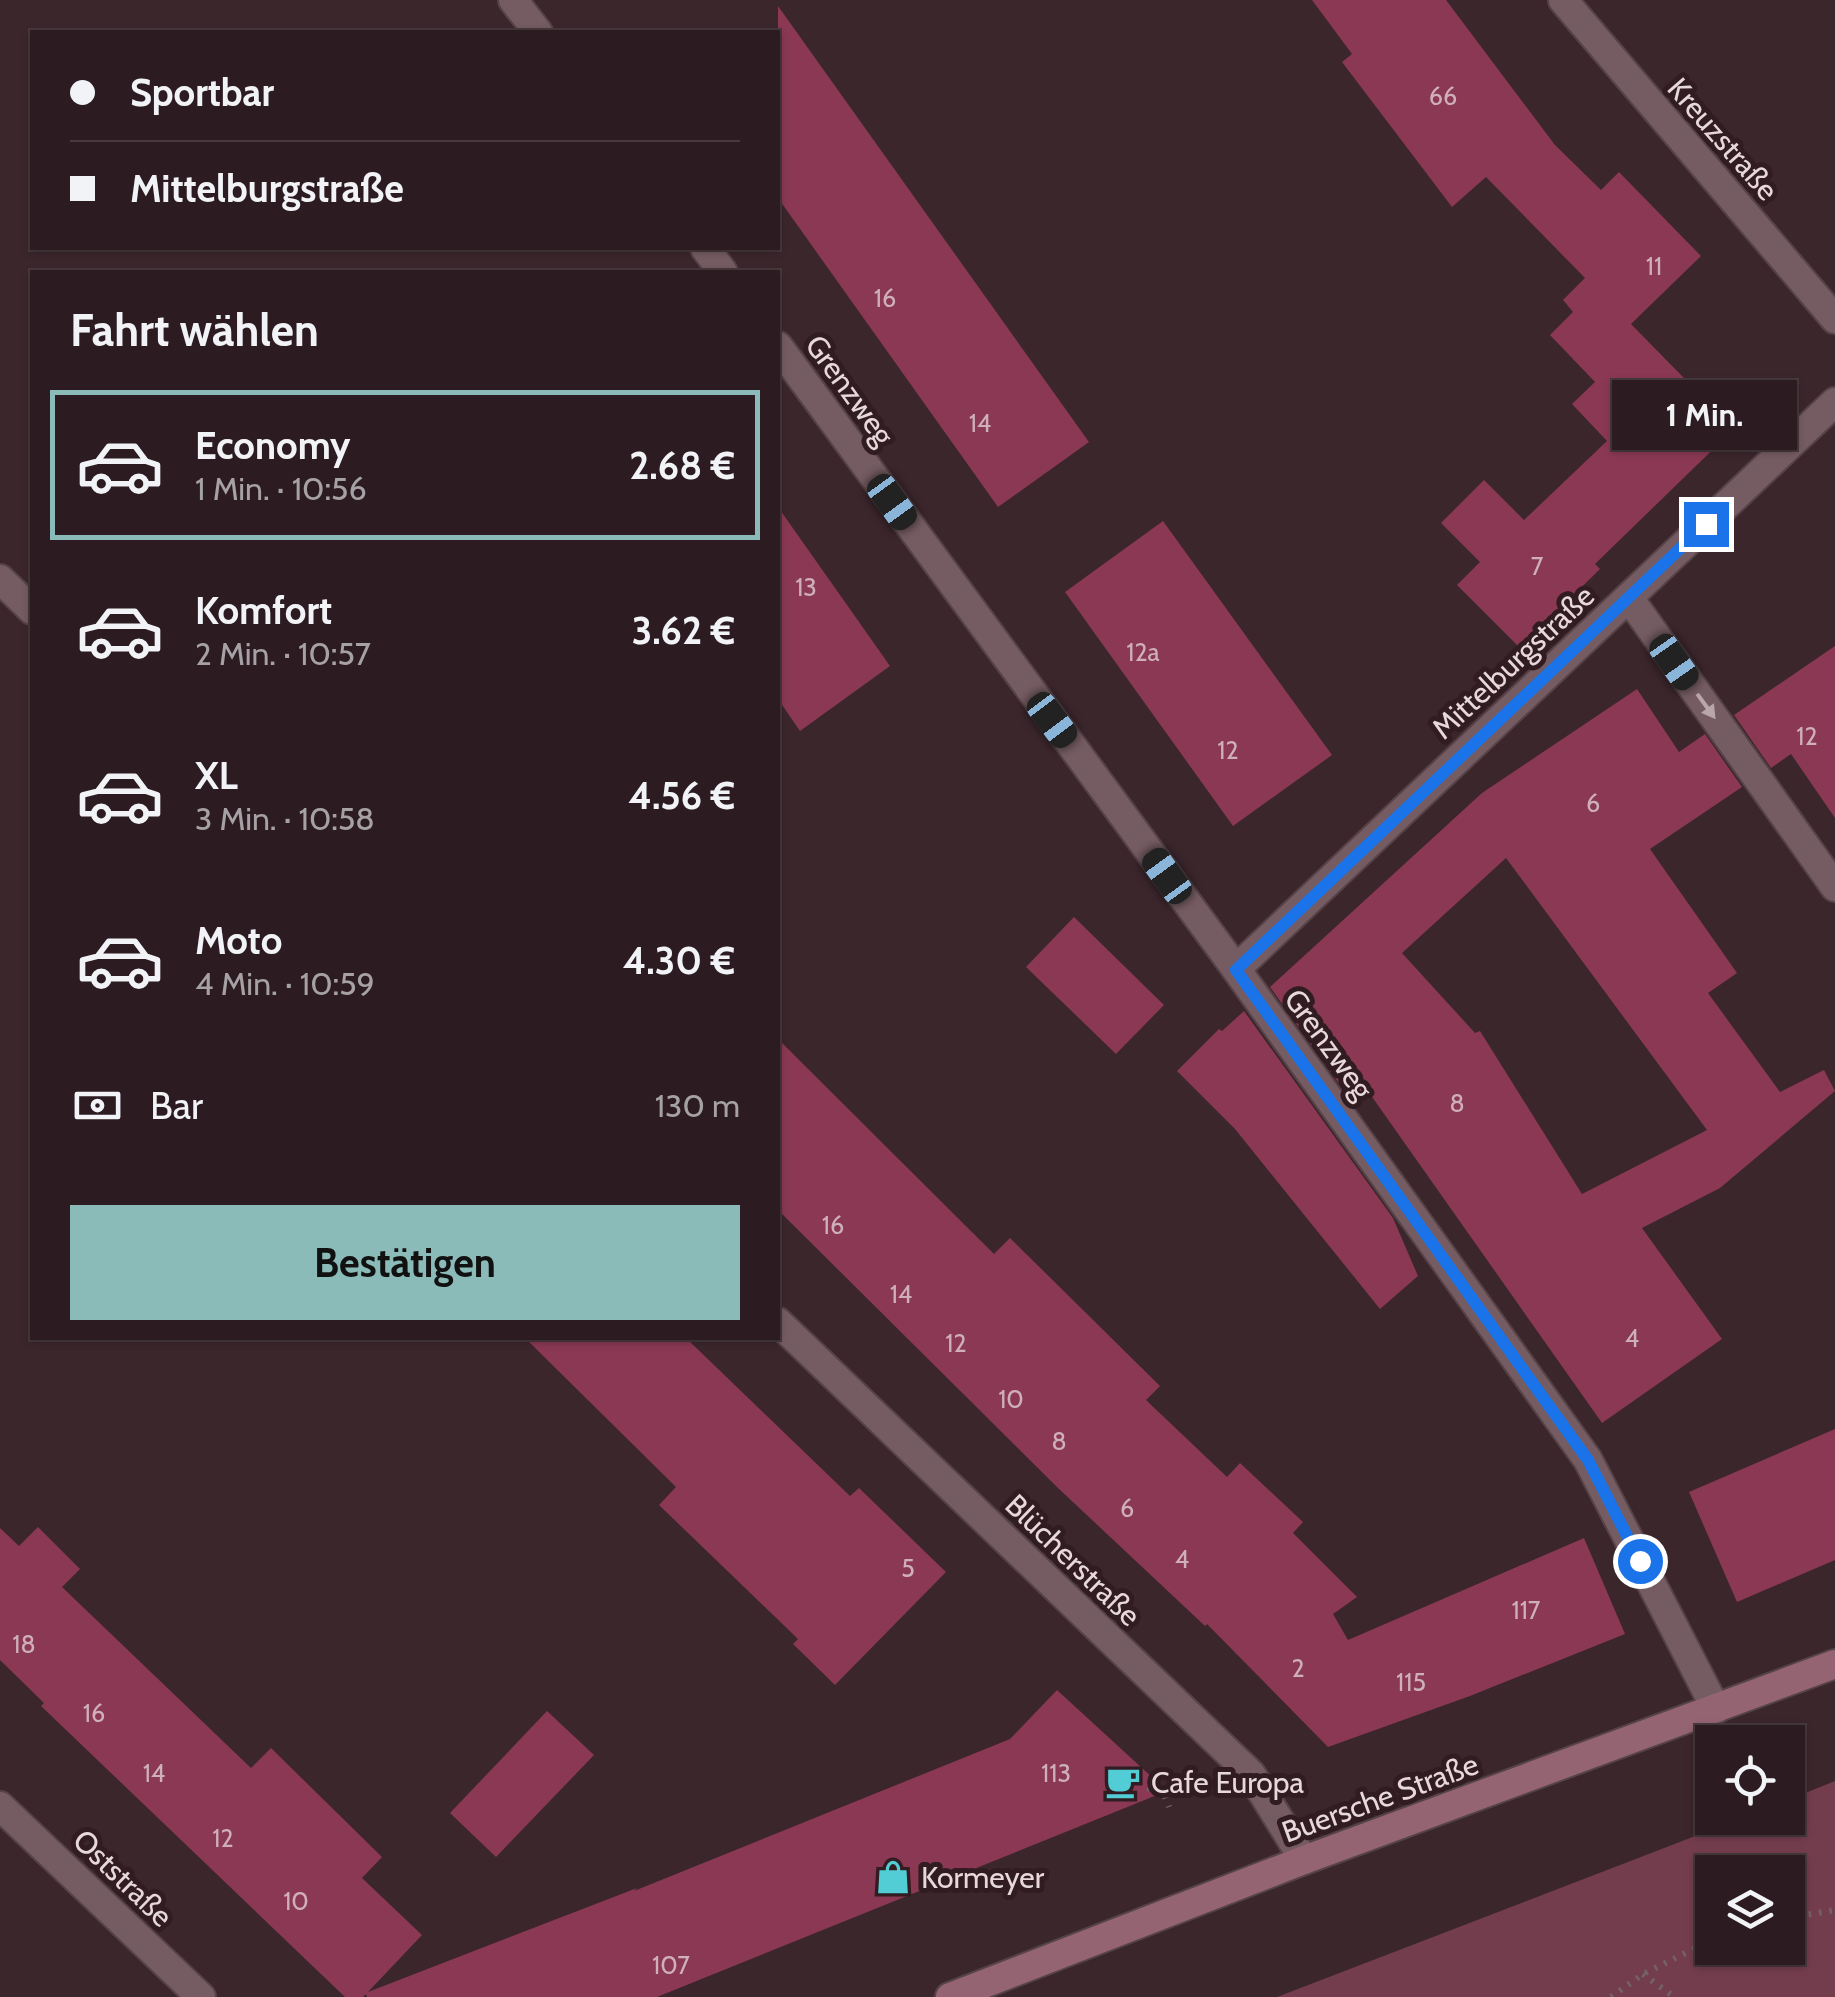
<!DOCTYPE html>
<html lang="de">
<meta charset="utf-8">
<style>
:root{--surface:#2c1c21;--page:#34252a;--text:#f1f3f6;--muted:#a6a1a5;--line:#483a3f;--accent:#8bbbb9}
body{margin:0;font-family:Cabin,sans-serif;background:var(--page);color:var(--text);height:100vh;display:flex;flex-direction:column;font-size:38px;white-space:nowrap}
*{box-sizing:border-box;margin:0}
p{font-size:32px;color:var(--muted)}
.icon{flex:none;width:55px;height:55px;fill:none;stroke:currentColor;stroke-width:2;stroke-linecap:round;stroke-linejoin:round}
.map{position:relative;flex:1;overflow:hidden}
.side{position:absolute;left:30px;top:270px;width:750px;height:1070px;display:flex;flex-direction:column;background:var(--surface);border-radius:0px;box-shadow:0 2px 8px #0004,0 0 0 2px var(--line)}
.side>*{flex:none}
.top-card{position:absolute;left:30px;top:30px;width:750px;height:220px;border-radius:0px;box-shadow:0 2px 8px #0004,0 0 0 2px var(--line);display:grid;align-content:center;height:220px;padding:0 40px;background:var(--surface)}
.fabs{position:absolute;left:1695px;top:1725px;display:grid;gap:20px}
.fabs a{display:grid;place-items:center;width:110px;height:110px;border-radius:0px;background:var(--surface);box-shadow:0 2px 8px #0004,0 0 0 2px var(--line);font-size:50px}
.end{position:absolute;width:45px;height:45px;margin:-22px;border:12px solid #1a73e8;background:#fff;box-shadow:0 0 0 5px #fff}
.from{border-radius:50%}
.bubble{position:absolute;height:70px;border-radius:0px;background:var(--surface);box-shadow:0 2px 8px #0004,0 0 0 2px var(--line);font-size:32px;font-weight:700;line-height:70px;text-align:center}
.car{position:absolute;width:30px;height:60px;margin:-30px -15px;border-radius:12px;box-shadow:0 0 8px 2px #0007;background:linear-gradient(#222 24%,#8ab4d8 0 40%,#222 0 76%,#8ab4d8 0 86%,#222 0)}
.top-card b{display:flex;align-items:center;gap:35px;height:95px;font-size:38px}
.top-card b+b{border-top:2px solid var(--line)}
.top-card i{width:25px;height:25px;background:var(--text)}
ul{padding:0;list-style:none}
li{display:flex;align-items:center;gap:30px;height:150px;margin:0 20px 15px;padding:0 20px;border:5px solid transparent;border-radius:0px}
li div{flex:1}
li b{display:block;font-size:38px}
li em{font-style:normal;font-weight:700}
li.current{border-color:var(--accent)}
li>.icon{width:90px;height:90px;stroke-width:1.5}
h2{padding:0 40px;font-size:45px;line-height:120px}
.pay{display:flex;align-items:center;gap:25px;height:110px;padding:0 40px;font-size:38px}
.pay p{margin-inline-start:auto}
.cta{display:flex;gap:20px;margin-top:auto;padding:20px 40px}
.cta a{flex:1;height:115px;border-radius:0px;background:var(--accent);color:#111;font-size:40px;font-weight:700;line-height:115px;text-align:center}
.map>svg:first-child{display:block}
.green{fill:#733d4d;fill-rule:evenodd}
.building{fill:#8a3854;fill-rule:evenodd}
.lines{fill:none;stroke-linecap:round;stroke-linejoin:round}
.minor-casing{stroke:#554348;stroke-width:32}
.secondary-casing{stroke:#554348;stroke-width:32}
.path{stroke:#746267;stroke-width:6;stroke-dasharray:2.5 8;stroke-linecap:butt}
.minor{stroke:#755c62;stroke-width:28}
.secondary{stroke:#956472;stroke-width:28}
.oneway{fill:#b9a6ab}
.route{stroke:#1a73e8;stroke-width:12}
.labels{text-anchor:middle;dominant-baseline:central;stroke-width:10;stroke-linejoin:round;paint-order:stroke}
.number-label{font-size:25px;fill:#cfb0b9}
.street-label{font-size:30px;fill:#e6d8db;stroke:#311c22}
.poi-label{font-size:30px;fill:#e6d8db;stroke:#311c22;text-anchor:start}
</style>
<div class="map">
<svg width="1835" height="1997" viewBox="0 0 1835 1997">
<rect width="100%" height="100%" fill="#3b262c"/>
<!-- green -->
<path class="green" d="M1835 1781V1997H1277L1742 1818H1788V1800ZM1712 1872H1788V1948H1712Z"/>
<!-- building -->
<g class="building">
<path d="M1312 0H1446L1555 145 1601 190 1619 172 1701 256 1631 324 1734 429 1595 564 1600 569 1520 648 1457 585 1480 562 1441 523 1484 480 1524 520 1607 441 1572 404 1595 382 1550 335 1573 312 1563 300 1585 278 1486 177 1452 207 1342 62 1352 54Z"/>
<path d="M778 6 1089 442 998 507 778 198Z"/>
<path d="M778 507 890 666 800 731 778 699Z"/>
<path d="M1163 521 1332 755 1233 826 1065 592Z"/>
<path d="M1835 646V818L1791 754 1771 768 1734 715Z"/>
<path d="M1637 689 1679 752 1705 734 1742 787 1650 849 1737 973 1708 993 1780 1092 1824 1070 1835 1091 1720 1188 1642 1228 1722 1339 1602 1423 1370 1094 1353 1103 1270 987 1482 793ZM1506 858 1707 1130 1582 1194 1480 1031 1475 1033 1402 953Z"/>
<path d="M1074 917 1164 1005 1116 1054 1026 967Z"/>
<path d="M1244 1011 1393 1218 1418 1276 1380 1309 1235 1129 1177 1071 1219 1029 1222 1031Z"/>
<path d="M778 1039 994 1254 1010 1238 1160 1386 1146 1400 1227 1477 1240 1463 1303 1522 1293 1533 1357 1597 1333 1614 1348 1640 1584 1538 1625 1634 1470 1696 1328 1747 1207 1624 1205 1626 1058 1488 778 1210Z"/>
<path d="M525 1338H686L850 1496 859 1488 946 1572 835 1685 793 1644 798 1639 659 1505 676 1487Z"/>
<path d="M1835 1429V1560L1737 1602 1689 1492Z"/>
<path d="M38 1527 80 1569 62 1587 251 1768 271 1748 382 1857 362 1878 422 1935 368 1992 637 1888 634 1891 1010 1739 1057 1690 1167 1791 657 1997H367L366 1994 363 1997H345L41 1706 44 1703 0 1660V1528L19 1546Z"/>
<path d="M547 1711 594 1755 496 1857 450 1813Z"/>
</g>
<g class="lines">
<!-- minor casing -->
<g class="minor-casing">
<g id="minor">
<path d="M513 0 538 32"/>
<path d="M1563 0 1835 319"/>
<path d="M705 248 723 272"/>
<path d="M778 346 1236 969 1588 1460 1716 1709"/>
<path d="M0 579 32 610"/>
<path d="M1629 598 1835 887"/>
<path d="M1236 969 1835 402"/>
<path d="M778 1322 1251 1774 1304 1860"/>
<path d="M0 1806 201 1997"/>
</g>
</g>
<!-- secondary casing -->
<g class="secondary-casing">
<path id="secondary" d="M950 1997 1304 1860 1835 1664"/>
</g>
<!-- path -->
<g class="path">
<path d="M1147 1788 1163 1792 1169 1807"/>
<path d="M1788 1918 1835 1910"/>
<path d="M1643 1974 1674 1997"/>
<path d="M1611 1997 1643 1974 1712 1940"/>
</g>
<!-- minor -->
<use href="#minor" class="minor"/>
<!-- secondary -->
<use href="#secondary" class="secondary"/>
</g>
<!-- one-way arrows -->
<defs><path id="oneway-solid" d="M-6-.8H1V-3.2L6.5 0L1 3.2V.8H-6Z" transform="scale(2.5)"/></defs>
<use class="oneway" href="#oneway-solid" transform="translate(1706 706) rotate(54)"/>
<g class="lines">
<!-- route -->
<path class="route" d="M1640 1561 1588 1460 1236 970 1706 524"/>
</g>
<!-- icons -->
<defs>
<g id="cafe-bare" transform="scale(2.7)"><path d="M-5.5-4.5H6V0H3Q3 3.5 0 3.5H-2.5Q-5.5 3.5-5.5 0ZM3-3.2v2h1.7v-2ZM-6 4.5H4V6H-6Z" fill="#52ccd5" stroke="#311c22" stroke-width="2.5" paint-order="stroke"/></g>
<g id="shop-bare" transform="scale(2.7)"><path d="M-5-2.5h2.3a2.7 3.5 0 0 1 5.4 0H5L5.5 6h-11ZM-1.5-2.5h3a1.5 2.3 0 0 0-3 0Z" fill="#52ccd5" stroke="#311c22" stroke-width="2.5" paint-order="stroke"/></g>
</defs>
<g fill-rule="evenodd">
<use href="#cafe-bare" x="1123" y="1782"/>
<use href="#shop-bare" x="893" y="1877"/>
</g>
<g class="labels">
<!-- number labels -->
<g class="number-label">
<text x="1443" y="96">66</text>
<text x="1654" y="266">11</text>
<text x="885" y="298">16</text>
<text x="980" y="423">14</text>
<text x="1537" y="566">7</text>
<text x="806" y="587">13</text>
<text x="1143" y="652">12a</text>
<text x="1807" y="736">12</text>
<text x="1228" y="750">12</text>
<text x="1593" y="803">6</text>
<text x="1457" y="1103">8</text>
<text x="833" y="1225">16</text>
<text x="901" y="1294">14</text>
<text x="1632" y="1338">4</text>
<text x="956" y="1343">12</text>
<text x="1011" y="1399">10</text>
<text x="1059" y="1441">8</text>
<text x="1127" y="1508">6</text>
<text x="1182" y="1559">4</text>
<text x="908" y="1568">5</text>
<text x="1526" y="1610">117</text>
<text x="24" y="1644">18</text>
<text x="1298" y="1668">2</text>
<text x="1411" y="1682">115</text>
<text x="94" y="1713">16</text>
<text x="154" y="1773">14</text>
<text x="1056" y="1773">113</text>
<text x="223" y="1838">12</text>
<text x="296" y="1901">10</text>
<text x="671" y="1965">107</text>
</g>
<!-- street labels -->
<g class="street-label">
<text transform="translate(1723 139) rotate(49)">Kreuzstraße</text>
<text transform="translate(850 390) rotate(54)">Grenzweg</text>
<text transform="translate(1513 662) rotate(-43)">Mittelburgstraße</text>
<text transform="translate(1329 1044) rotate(54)">Grenzweg</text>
<text transform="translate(1073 1560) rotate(44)">Blücherstraße</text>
<text transform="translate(1380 1798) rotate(-20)">Buersche Straße</text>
<text transform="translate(123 1878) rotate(44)">Oststraße</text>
</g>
<!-- poi labels -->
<g class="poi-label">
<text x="1151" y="1782">Cafe Europa</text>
<text x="921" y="1877">Kormeyer</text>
</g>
</g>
</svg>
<div class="fabs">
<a><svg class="icon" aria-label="locate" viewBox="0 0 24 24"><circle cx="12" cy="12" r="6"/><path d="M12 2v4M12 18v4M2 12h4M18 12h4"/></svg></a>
<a><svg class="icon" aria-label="layers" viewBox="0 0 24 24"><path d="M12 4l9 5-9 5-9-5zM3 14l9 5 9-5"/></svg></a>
</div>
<i class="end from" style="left:1640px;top:1561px"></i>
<i class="end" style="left:1706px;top:524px"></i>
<div class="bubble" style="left:1612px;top:380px;width:185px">1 Min.</div>
<i class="car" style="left:892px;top:502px;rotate:144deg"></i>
<i class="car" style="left:1674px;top:662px;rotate:145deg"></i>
<i class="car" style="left:1052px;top:720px;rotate:143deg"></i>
<i class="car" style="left:1167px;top:876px;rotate:324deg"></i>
<div class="top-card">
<b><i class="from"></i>Sportbar</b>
<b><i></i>Mittelburgstraße</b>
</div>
<section class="side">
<h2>Fahrt wählen</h2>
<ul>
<li class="current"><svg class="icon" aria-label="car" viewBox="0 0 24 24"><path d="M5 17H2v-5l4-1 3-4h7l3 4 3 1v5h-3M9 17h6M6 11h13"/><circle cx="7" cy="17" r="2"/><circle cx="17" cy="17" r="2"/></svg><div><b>Economy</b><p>1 Min. · 10:56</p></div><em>2.68 €</em></li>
<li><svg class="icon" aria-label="car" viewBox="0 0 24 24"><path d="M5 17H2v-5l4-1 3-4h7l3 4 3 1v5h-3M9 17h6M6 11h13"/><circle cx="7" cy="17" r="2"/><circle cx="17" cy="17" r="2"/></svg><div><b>Komfort</b><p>2 Min. · 10:57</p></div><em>3.62 €</em></li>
<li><svg class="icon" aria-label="car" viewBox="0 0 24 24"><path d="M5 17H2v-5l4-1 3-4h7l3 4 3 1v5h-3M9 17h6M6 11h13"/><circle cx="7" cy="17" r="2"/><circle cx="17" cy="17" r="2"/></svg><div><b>XL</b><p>3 Min. · 10:58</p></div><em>4.56 €</em></li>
<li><svg class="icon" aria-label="car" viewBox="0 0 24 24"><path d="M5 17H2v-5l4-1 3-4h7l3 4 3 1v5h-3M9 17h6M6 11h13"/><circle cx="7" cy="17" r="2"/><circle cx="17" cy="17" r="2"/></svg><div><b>Moto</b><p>4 Min. · 10:59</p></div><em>4.30 €</em></li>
</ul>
<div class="pay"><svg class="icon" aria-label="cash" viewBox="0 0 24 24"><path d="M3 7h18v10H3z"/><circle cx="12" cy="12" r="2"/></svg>Bar<p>130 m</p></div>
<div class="cta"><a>Bestätigen</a></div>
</section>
</div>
